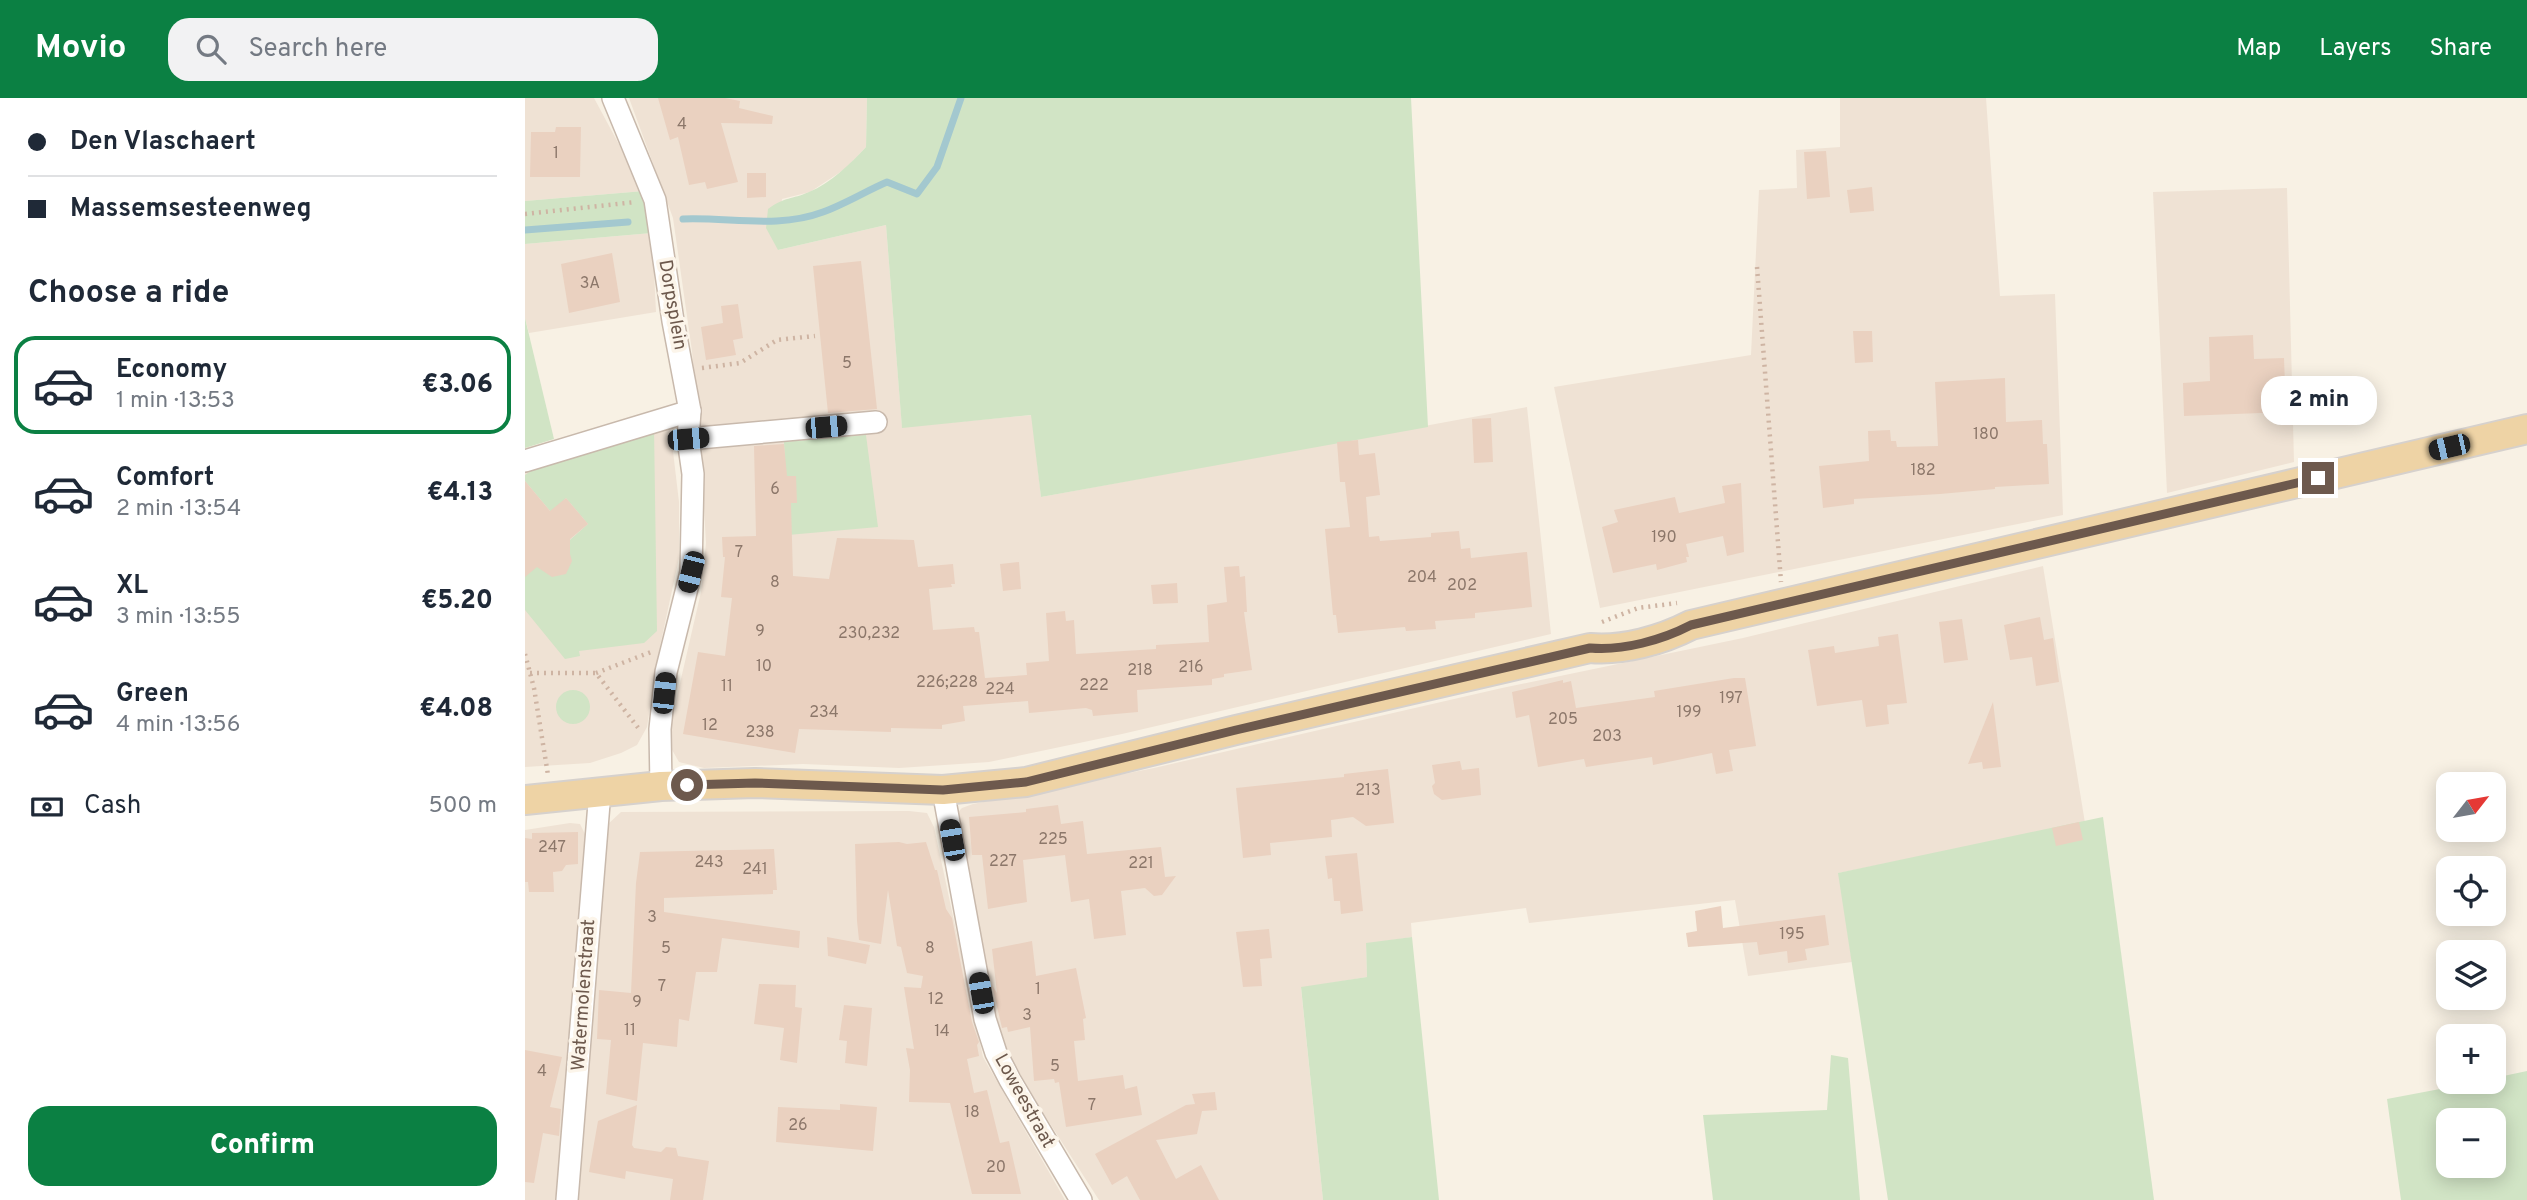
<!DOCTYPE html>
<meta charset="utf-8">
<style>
:root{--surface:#fff;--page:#f2f2f3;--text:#1f2937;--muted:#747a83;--line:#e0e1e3;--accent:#0b8043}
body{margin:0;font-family:Overpass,sans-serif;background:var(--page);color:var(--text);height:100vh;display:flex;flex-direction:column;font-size:26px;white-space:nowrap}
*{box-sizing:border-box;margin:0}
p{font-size:23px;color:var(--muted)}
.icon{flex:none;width:38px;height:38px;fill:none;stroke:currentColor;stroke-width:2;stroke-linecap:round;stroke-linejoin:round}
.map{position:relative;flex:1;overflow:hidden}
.drawer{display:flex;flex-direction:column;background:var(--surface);width:525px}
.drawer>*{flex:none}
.hud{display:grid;align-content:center;height:154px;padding:0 28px;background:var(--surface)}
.needle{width:46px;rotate:59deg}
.controls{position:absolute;left:1911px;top:674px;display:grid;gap:14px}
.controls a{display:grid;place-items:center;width:70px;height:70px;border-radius:14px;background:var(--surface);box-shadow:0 4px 18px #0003;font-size:35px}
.end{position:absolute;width:32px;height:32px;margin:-16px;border:9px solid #6d594d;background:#fff;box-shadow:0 0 0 4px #fff}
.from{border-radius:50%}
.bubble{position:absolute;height:49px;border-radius:21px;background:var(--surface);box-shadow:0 4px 18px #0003;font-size:23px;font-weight:800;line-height:49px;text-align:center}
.car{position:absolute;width:21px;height:42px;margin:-21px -10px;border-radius:9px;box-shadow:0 0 5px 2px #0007;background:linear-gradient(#222 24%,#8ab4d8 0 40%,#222 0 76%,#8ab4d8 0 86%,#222 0)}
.hud b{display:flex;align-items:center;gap:24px;height:66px;font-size:26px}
.hud b+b{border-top:2px solid var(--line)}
.hud i{width:18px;height:18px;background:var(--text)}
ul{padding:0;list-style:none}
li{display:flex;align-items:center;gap:21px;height:98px;margin:0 14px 10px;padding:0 14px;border:4px solid transparent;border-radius:21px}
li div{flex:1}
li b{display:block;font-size:26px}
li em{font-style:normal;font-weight:800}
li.selected{border-color:var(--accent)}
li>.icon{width:63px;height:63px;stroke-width:1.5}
h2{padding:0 28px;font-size:32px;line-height:84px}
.pay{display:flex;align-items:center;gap:18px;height:77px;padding:0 28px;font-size:26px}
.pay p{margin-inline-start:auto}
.cta{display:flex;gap:14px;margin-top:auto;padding:14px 28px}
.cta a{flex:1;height:80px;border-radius:21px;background:var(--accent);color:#fff;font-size:28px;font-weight:800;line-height:80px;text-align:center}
header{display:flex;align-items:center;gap:42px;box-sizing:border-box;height:98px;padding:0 35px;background:var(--accent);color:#fff}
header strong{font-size:33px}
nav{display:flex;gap:38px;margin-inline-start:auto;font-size:24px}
.search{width:490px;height:63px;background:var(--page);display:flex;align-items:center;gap:18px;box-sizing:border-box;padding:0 24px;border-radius:21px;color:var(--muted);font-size:26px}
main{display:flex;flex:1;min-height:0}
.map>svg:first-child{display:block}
.residential{fill:#efe2d4}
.green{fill:#d1e4c5;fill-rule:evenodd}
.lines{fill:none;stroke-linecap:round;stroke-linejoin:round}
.stream{stroke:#a3c8cf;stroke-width:7}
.building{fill:#ead1c0}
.minor-casing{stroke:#c8b9ac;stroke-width:24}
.major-casing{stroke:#d6d1cd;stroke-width:32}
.path{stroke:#ceb4a3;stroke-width:4.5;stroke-dasharray:2 5;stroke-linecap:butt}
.minor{stroke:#fff;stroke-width:21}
.major{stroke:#eed3a5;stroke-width:28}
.route{stroke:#6d594d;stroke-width:9}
.labels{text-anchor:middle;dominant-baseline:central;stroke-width:7;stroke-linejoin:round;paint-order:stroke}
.number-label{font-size:16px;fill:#8c776a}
.street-label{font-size:19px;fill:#6d594d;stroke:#fcf5ea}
</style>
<header>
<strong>Movio</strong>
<div class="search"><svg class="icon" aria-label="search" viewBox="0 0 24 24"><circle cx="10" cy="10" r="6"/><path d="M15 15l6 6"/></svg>Search here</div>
<nav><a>Map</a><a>Layers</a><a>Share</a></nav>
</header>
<main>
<section class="drawer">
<div class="hud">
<b><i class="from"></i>Den Vlaschaert</b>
<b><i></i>Massemsesteenweg</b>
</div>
<h2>Choose a ride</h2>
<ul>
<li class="selected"><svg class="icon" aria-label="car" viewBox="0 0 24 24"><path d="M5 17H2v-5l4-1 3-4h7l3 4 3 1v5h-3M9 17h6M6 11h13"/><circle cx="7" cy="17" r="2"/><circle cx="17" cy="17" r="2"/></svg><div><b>Economy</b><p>1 min · 13:53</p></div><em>€3.06</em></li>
<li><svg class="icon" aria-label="car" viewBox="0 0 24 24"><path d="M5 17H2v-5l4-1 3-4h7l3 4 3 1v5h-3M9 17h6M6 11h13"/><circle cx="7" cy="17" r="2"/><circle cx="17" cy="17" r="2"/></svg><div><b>Comfort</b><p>2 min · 13:54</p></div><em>€4.13</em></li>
<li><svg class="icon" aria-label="car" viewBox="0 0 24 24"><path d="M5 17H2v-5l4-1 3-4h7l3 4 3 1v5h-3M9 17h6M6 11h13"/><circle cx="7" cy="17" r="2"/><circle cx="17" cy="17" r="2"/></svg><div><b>XL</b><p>3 min · 13:55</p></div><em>€5.20</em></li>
<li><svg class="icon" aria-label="car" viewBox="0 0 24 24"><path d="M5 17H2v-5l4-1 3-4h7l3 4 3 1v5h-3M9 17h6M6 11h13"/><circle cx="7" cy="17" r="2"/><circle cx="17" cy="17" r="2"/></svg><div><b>Green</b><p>4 min · 13:56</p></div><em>€4.08</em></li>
</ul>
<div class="pay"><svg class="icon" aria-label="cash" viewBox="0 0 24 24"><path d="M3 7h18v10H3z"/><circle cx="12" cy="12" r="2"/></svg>Cash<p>500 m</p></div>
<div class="cta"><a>Confirm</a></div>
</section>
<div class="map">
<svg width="2002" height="1102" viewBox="0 0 2002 1102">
<rect width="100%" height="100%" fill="#f8f1e4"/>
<!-- residential -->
<g class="residential">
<path d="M0 0H69L119 93 0 103Z"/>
<path d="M104 0H342L341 49 320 71 285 94 257 101 253 152 361 127 377 329 507 317 516 399 1002 309 1026 536 597 636 464 664 374 670 278 666 179 670 154 664 146 650 144 633 176 494 181 445 177 375 167 253 148 120Z"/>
<path d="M1315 0H1461L1475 198 1530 196 1538 417 1075 510 1029 289 1226 257 1234 92 1272 90 1271 52 1315 49Z"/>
<path d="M1762 90 1769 364 1642 395 1628 94Z"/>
<path d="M127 135 131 214 4 235 0 220V146Z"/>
<path d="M143 311 154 404V460L135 548 122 629 112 647 96 655 65 665 0 669V350Z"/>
<path d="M1518 468 1560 725 1314 775 1327 864 1223 878 1210 802 1004 825 1001 810 886 825 887 839 841 846 842 879 776 890 798 1102H574L515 1010 478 946 466 907 432 715 437 710 448 706 629 670 977 590 1218 540Z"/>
<path d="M384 713 402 715 409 729 458 959 540 1102H48L82 727 96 714Z"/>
<path d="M45 725 55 726 60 736 55 843 33 1102H0V732Z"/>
</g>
<!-- green -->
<g class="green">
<path d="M342 0H886L903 329 516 399 506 317 377 330 361 127 253 152 241 130 243 111C261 98 266 102 284 94 306 85 325 66 341 49Z"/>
<path d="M119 93 127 135 0 146V103Z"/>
<path d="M0 220 29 341 0 350Z"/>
<path d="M129 329 132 533 119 545 54 553 55 558 40 561 0 512V469L16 465 44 470 37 449 63 426 41 400 26 414 0 383V377L28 358Z"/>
<path d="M341 337 353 429 263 437 259 344Z"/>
<circle cx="48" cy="609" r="17"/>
<path d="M1578 719 1629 1102H1363L1313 775Z"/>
<path d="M887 839 914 1102H798L776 889 842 879 841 845Z"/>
<path d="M1306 957 1323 960 1335 1102H1188L1178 1017 1302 1012Z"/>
<path d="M2002 973V1102H1876L1862 1001 1952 984H1969V980ZM1923 1022H1969V1068H1923Z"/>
</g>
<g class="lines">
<!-- stream -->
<g class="stream">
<path d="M158 121C205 119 253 131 298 114 320 106 341 93 362 84L392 96 412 69 436 0"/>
<path d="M0 132 103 124"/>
</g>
</g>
<!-- building -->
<g class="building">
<path d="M133 0H200L215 3 214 10 248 18 247 26 196 25 213 84 182 91 180 84 164 87 153 39 145 42Z"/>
<path d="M31 29H56L55 79H5L6 34H30Z"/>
<path d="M1301 53 1305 99 1282 101 1279 54Z"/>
<path d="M222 75H241V99L222 100Z"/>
<path d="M1347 89 1349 113 1325 115 1322 92Z"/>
<path d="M87 155 95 204 44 215 36 166Z"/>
<path d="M336 163 352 311 303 315 288 168Z"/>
<path d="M213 206 218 240 208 242 211 257 181 262 176 229 198 225 196 208Z"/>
<path d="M1328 233H1347L1348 264 1330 265Z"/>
<path d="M1728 237 1729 261 1759 260 1761 314 1659 318 1658 285 1685 283 1684 239Z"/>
<path d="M1480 280 1481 324 1517 322 1518 346H1522L1524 386 1470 389V391L1415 396 1329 401V406L1298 410 1294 368 1344 363 1343 333 1365 332 1366 343H1371L1372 349 1413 348 1410 284Z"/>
<path d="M966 320 968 364 949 365 947 321Z"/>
<path d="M833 342 834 357 850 355 855 397 841 399 844 439 854 438 855 443 906 439V435L934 433 936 451 945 450 946 460 1002 454 1007 509 950 515V520L910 523 911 531 881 533 880 529 813 535 811 517H808L800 431 825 429 820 384H815L812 344Z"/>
<path d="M259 346 262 378H271L272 405H266L268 478 304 481 312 440 389 442 393 469 428 466 430 486H426L427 489 404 491 408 532 449 529 450 534H454L460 580 502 577 501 565 524 563 521 515 540 513 541 523 549 522 551 556 631 551V547L684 544 682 507 702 504 699 469 714 468 715 479 720 478 722 514H719L727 572 699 576V579L687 581V587L612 592 613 614 568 618 567 612 561 610 504 615 503 603 438 608 440 623 417 627V631L366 630V634L274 631 270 655 158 636 173 554 200 558 207 500 196 499 200 459H198L197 439 231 438 229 348Z"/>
<path d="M0 383 25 413 41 400 63 426 45 441V456L47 463 41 476 27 479 12 469 0 479Z"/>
<path d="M1216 385 1219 454 1202 458 1198 438 1161 446 1164 459H1161L1162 464 1132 472 1131 466 1088 475 1077 429 1093 424 1089 412 1150 399 1154 415 1200 405 1197 388Z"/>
<path d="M494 464 496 491 478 493 475 466Z"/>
<path d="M652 485 653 505 628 506 626 487Z"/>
<path d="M1515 519 1519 542 1528 540 1534 584 1511 588 1507 559 1485 562 1479 527Z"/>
<path d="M1437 521 1443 562 1419 565 1414 524Z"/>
<path d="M1373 536 1382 605 1362 607 1364 626 1341 629 1337 602 1292 608 1283 552 1309 548 1310 555 1354 548 1353 539Z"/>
<path d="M1209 580H1220L1231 648 1204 652 1208 673 1191 676 1187 655 1128 667 1127 659 1061 669 1059 661 1013 669 1004 617 991 620 987 594 1038 582V585L1046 583 1051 610 1130 599 1129 593Z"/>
<path d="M1468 604 1476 669 1458 671 1457 664 1443 666Z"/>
<path d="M935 663 937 672 954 670 956 697 917 702 909 696 907 688 910 685 907 667Z"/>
<path d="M863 671 869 725 841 728 828 719 806 722 807 739 745 745 746 757 718 760 711 690 819 679V676Z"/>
<path d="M533 707 536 726 558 723 562 756 636 749 640 779 651 778 637 797 629 798 620 790 596 793 601 837 569 841 564 801 546 804 540 757 498 762 502 804 463 811 457 757H447L444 719 501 714V711Z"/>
<path d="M1554 724 1558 742 1531 748 1527 730Z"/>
<path d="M53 734V766L41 767 37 773 28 774 29 794H4L3 784H0V740L7 741V735Z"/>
<path d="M374 744 382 746 401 744 410 772H412L421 811 427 820 447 924 454 944 452 947 454 958 442 961 449 995 462 992 475 1045 484 1043 496 1096H447L425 1005 384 1004 385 972 381 950 389 951 379 889 396 890 398 878 382 875 376 849 372 848 363 792 356 846 334 842 332 823 330 746Z"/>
<path d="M249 751 252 792H248V796L139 800V814L275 833 274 850 197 840 192 874H171L164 923 154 921 152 949 118 945 112 1003 81 996 86 942 72 941 74 892 106 895 111 785 115 754Z"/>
<path d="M832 755 838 813 816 816 815 803H809L807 780 803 781 800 758Z"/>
<path d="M1196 808 1198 830 1300 817 1304 847 1280 851 1282 862 1263 865 1262 853 1234 857 1232 844 1163 849 1161 835 1172 833 1170 813Z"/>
<path d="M744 831 747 860 735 861 737 888 718 889 711 834Z"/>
<path d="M302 839 345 847 341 866 303 858Z"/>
<path d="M507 843 511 878 551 870 561 920 558 921 560 942 549 943 553 983 598 977 600 991 612 988 617 1017 541 1029 534 984 530 985 529 981 509 983 505 929 483 934 482 929 477 930 467 887 472 895 467 851Z"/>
<path d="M234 886 271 887 270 909 277 910 272 965 255 962 259 930 229 926Z"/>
<path d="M319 907 347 910 342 968 320 965 322 943 314 942Z"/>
<path d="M0 952 37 959 25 1009 36 1011 34 1038 18 1035 9 1085 0 1084Z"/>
<path d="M690 994 692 1012 677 1013 672 1036 631 1042 651 1081 676 1067 694 1102H615L602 1078 587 1087 570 1056 661 1007 670 1006 667 996Z"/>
<path d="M315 1006 352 1009 348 1053 251 1044 253 1009 315 1012Z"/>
<path d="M112 1007 107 1047 109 1050 136 1054 141 1049 151 1050 153 1058 184 1063 178 1102H145L148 1081 101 1073 100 1081 64 1074 73 1023Z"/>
</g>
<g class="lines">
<!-- minor casing -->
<g class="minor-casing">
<g id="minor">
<path d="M88 0 130 102 148 223 165 313 163 341 168 376 166 474 141 574 135 631 136 688"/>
<path d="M163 341 351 324"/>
<path d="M0 363 165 313"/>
<path d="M418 692 460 921 471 955 485 982 556 1102"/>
<path d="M42 1102 75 693"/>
</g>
</g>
<!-- major casing -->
<g class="major-casing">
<path id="major" d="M0 702 136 688 230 685 418 692 501 684 711 632 1065 550C1098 553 1137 542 1166 527L2002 331"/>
</g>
<!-- path -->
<g class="path">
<path d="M0 116 110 104"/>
<path d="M1232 169 1256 484"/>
<path d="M177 270 215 265 252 242 290 238"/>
<path d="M1077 524 1113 510 1152 505"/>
<path d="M0 556 9 590 23 677"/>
<path d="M5 575H71L114 631"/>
<path d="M71 575 126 554"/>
</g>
<!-- minor -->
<use href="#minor" class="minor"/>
<!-- major -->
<use href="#major" class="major"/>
</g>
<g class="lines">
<!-- route -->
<path class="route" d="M162 687 230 685 418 692 501 684 711 632 1065 550C1098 553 1137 542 1166 527L1793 380"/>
</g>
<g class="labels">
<!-- number labels -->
<g class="number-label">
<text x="157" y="27">4</text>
<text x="31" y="56">1</text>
<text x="65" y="186">3A</text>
<text x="322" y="266">5</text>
<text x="1461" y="337">180</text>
<text x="1398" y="373">182</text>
<text x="250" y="392">6</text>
<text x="1139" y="440">190</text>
<text x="214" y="455">7</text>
<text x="897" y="480">204</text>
<text x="250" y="485">8</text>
<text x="937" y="488">202</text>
<text x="235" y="534">9</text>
<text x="344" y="536">230,232</text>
<text x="239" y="569">10</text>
<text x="666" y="570">216</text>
<text x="615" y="573">218</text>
<text x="422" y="585">226;228</text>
<text x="569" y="588">222</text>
<text x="202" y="589">11</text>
<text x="475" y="592">224</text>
<text x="1206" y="601">197</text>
<text x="299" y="615">234</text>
<text x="1164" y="615">199</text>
<text x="1038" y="622">205</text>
<text x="185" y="628">12</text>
<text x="235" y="635">238</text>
<text x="1082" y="639">203</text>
<text x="843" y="693">213</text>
<text x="528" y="742">225</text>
<text x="27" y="750">247</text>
<text x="478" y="764">227</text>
<text x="184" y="765">243</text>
<text x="616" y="766">221</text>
<text x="230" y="772">241</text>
<text x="127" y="820">3</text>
<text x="1267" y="837">195</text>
<text x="141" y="851">5</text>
<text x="405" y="851">8</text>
<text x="137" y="889">7</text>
<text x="513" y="892">1</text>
<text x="411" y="902">12</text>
<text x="112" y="905">9</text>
<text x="502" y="918">3</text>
<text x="105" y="933">11</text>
<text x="417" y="934">14</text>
<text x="530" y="969">5</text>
<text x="17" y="974">4</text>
<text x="567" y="1008">7</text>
<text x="447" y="1015">18</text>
<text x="273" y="1028">26</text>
<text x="471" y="1070">20</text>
</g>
<!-- street labels -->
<g class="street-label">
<text transform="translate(147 207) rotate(80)">Dorpsplein</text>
<text transform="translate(59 897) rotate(-86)">Watermolenstraat</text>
<text transform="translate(499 1003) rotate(61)">Loweestraat</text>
</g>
</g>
</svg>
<div class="controls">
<a><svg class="needle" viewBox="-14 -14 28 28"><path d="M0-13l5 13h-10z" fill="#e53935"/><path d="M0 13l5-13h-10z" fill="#747a83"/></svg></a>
<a><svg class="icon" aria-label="locate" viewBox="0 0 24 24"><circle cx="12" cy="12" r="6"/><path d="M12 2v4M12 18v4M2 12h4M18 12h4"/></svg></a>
<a><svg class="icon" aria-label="layers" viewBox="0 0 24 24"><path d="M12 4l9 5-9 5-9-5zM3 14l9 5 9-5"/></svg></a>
<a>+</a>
<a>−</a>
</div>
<i class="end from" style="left:162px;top:687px"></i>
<i class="end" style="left:1793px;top:380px"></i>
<div class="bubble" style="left:1736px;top:278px;width:116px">2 min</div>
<i class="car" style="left:301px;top:329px;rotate:85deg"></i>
<i class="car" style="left:163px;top:341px;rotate:85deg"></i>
<i class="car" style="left:1924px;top:349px;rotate:257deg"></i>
<i class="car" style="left:166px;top:474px;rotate:194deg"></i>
<i class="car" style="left:139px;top:595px;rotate:6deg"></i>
<i class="car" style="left:427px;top:742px;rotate:350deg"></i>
<i class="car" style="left:456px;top:895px;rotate:350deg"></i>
</div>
</main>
